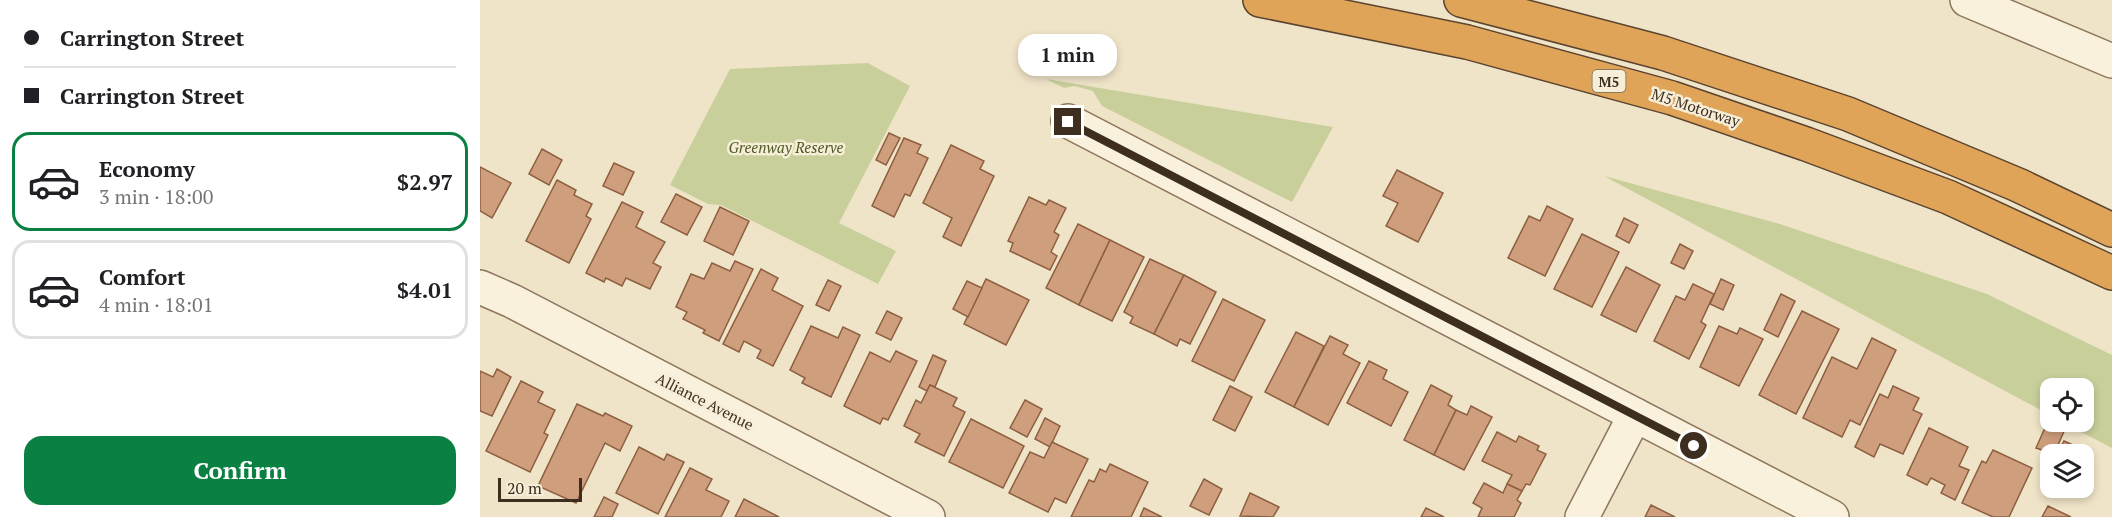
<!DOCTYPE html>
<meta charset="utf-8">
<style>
:root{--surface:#fff;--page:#f6f6f6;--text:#202124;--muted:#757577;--line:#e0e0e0;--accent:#0b8043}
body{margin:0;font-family:"PT Serif",serif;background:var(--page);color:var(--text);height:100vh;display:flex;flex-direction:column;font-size:22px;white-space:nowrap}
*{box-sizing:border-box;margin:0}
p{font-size:20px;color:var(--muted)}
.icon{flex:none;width:33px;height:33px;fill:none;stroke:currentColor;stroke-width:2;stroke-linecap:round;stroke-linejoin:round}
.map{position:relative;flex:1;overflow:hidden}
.details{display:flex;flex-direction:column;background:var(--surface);width:480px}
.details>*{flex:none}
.top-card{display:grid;align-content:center;height:132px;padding:0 24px;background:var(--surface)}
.tools{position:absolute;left:1560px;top:378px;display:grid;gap:12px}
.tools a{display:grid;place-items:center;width:54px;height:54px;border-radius:12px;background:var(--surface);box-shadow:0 3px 9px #0003;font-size:30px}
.scale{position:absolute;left:18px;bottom:15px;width:84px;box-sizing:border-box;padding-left:6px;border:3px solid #3d2e20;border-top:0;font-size:16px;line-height:21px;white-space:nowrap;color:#3d2e20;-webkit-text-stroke:4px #f7eed8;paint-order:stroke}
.end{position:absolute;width:27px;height:27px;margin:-14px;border:8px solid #3d2e20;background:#fff;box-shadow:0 0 0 3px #fff}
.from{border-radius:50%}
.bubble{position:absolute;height:42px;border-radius:18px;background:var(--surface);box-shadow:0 3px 9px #0003;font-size:20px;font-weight:600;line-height:42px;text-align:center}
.top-card b{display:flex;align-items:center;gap:21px;height:57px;font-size:22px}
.top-card b+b{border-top:2px solid var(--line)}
.top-card i{width:15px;height:15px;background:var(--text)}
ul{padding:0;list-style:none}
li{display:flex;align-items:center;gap:18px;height:99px;margin:0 12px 9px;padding:0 12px;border:3px solid var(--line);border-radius:18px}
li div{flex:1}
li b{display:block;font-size:22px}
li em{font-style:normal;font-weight:600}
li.current{border-color:var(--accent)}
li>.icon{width:54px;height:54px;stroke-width:1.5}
.action{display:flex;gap:12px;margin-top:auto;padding:12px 24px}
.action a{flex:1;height:69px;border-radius:18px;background:var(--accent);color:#fff;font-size:24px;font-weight:600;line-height:69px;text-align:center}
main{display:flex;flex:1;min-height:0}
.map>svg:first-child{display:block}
.green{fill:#c9cf9b}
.building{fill:#cf9f7d;stroke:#8d5f41;stroke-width:1.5}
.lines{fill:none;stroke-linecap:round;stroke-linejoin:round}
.minor-casing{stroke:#8d765c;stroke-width:36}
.highway-casing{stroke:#5b4430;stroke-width:36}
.minor{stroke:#faf1dc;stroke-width:33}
.highway{stroke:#e0a458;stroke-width:33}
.route{stroke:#3d2e20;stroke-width:8}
.labels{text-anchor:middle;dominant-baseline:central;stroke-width:5;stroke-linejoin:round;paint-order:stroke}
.shield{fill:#f7eed8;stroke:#756857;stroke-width:1.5}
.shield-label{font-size:14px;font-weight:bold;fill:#3d2e20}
.street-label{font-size:15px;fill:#3d2e20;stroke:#f7eed8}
.park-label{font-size:15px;font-style:italic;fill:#4d5a26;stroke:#f7eed8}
</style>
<main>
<section class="details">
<div class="top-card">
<b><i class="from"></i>Carrington Street</b>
<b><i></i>Carrington Street</b>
</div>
<ul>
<li class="current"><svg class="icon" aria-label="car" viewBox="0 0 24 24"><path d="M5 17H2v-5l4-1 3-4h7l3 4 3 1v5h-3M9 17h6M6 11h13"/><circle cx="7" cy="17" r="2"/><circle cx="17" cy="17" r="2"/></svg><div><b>Economy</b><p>3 min · 18:00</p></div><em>$2.97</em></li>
<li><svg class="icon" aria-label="car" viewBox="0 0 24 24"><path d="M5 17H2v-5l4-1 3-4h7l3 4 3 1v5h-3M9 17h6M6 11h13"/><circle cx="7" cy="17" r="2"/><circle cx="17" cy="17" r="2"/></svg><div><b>Comfort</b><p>4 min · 18:01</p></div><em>$4.01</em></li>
</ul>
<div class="action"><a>Confirm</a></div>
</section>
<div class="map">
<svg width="1632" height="517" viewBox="0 0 1632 517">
<rect width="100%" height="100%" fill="#f0e4c8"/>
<!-- green -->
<g class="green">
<path d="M388 63 430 86 359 223 416 251 398 284 241 205 228 204 190 185 250 69Z"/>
<path d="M566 79 853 127 812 202 622 106 613 91 594 86 584 88Z"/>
<path d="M1124 176 1300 224 1507 294 1632 355V448L1582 422H1604V388H1570V415Z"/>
</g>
<!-- building -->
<g class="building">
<path d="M409 133 420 138 406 165 396 160Z"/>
<path d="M424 138 441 145 437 153 448 158 430 196 425 194 414 217 392 206Z"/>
<path d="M471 145 504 161 500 169 514 176 481 246 463 237 472 218 443 203Z"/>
<path d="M62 149 82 160 69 185 49 174Z"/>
<path d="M134 163 154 172 143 195 123 186Z"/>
<path d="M0 167 31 183 12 218 0 211Z"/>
<path d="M917 170 963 193 938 242 906 226 918 203 903 196Z"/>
<path d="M77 180 96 190 94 195 112 204 106 216 111 219 89 263 46 241Z"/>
<path d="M196 194 222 207 207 235 181 222Z"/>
<path d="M549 197 566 205 569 200 586 208 574 232 579 235 571 252 577 256 570 270 530 251 533 243 528 241Z"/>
<path d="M142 202 163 212 156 227 185 242 173 263 181 267 170 289 146 278 142 286 126 278 124 282 106 273Z"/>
<path d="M1067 206 1093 219 1065 276 1028 258 1049 216 1060 221Z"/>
<path d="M240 207 269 221 253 255 224 241Z"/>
<path d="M1144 218 1158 225 1149 243 1136 236Z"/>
<path d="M598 224 630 240 599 305 566 288Z"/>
<path d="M1102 234 1139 252 1112 307 1074 289Z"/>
<path d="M630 240 664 257 632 321 599 305Z"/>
<path d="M1200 244 1213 251 1204 269 1191 263Z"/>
<path d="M670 259 704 275 674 334 650 323 653 317 644 312Z"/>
<path d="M255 261 273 269 239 341 223 333 225 330 203 319 207 312 196 307 211 274 224 279 232 263 250 271Z"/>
<path d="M1146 267 1180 285 1156 332 1121 315Z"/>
<path d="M281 269 298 278 292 290 323 306 293 366 277 358 281 350 264 341 259 352 243 344Z"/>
<path d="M704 275 736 292 710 344 700 339 697 346 674 334Z"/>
<path d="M506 279 549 300 526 345 484 324Z"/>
<path d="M1241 279 1254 285 1243 310 1230 304Z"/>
<path d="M348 280 361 286 349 311 336 305Z"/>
<path d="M487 281 502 288 488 317 473 309Z"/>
<path d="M1213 284 1234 294 1221 322 1226 325 1209 359 1174 341 1196 296 1205 300Z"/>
<path d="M1301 294 1315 301 1298 337 1284 330Z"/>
<path d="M743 299 785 320 754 381 712 361Z"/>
<path d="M407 311 422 318 411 340 396 333Z"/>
<path d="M1322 311 1359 329 1316 414 1279 395Z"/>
<path d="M331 326 358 338 363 327 380 335 351 397 322 383 325 378 310 370Z"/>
<path d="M1239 326 1257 334 1260 328 1283 339 1259 386 1220 367Z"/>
<path d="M816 332 844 346 814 407 785 392Z"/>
<path d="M850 336 868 345 863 354 880 363 848 425 814 407Z"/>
<path d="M1392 338 1416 350 1380 425 1370 420 1362 437 1323 418 1352 357 1377 369Z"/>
<path d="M416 351 437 361 408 420 403 418 400 424 364 406 390 352 410 362Z"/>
<path d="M453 355 466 361 455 387 450 385 447 391 439 387Z"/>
<path d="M889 361 907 370 903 379 928 392 911 426 867 403Z"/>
<path d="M17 369 31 377 12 416 0 411V371L13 377Z"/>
<path d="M41 381 63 392 58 402 75 410 64 433 68 435 50 472 6 451Z"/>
<path d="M450 385 477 398 473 406 485 412 464 456 435 442 440 434 424 426 436 400 441 403Z"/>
<path d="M951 385 972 396 968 405 976 410 954 455 924 440Z"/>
<path d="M750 386 772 397 755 431 733 420Z"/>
<path d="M1413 386 1439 398 1433 410 1442 414 1423 454 1400 444 1394 457 1375 447 1400 394 1408 398Z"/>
<path d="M545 400 562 409 547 437 530 428Z"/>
<path d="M97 404 123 416 125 413 152 426 140 451 125 443 96 503 58 486Z"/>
<path d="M991 406 1012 417 984 470 954 455 976 410 987 415Z"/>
<path d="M565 418 580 426 570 447 555 439Z"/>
<path d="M491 419 544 446 523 488 469 462Z"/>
<path d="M1568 421 1585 429 1574 454 1556 448Z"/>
<path d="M1449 428 1488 447 1479 466 1489 470 1475 500 1461 493 1465 485 1451 478 1447 485 1427 475Z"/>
<path d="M1017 432 1036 442 1039 436 1059 446 1057 450 1066 454 1050 485 1046 484 1042 491 1027 484 1032 475 1002 461Z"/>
<path d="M1584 441 1606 451 1604 456 1577 454Z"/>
<path d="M572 442 608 459 586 503 575 498 568 512 529 493 550 452 564 458Z"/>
<path d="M159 447 184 460 187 454 204 462 178 514 136 493Z"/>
<path d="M1513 450 1552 468 1529 517H1513L1482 503 1502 461 1506 463Z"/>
<path d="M630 464 668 482 651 517H591L609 480 614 482 620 469 626 472Z"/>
<path d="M210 468 232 479 226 490 249 501 241 517H185Z"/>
<path d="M724 479 742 489 729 515 710 506Z"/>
<path d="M1004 483 1023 493 1027 484 1042 491 1037 500 1041 503 1034 517H998L1002 508 993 503Z"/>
<path d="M770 493 799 507 793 517 760 516Z"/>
<path d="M124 497 138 504 132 517H114Z"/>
<path d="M264 499 299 517H255Z"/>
<path d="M1171 505 1195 517H1165Z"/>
<path d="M1568 506 1591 517H1562Z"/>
<path d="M664 508 682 517H660Z"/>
<path d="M946 508 964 517H941Z"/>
</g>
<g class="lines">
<!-- minor casing -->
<g class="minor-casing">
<g id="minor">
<path d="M1487 0 1632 61"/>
<path d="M588 121 1352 517"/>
<path d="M0 287 32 301 448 517"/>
<path d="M1102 517 1155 415"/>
</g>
</g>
<!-- highway casing -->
<g class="highway-casing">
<g id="highway">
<path d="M780 0 987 42 1192 98 1326 144 1468 197 1632 273"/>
<path d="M981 0 1183 53 1368 114 1538 185 1632 230"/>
</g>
</g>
<!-- minor -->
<use href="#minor" class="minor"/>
<!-- highway -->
<use href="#highway" class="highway"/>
</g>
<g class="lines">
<!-- route -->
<path class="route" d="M588 122 1214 446"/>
</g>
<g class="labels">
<!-- shield labels -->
<rect class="shield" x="1112.5" y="70" width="33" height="22" rx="4.5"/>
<g class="shield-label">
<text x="1129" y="81">M5</text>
</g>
<!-- street labels -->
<g class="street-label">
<text transform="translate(1216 107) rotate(18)">M5 Motorway</text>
<text transform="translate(225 401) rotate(27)">Alliance Avenue</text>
</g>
<!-- park labels -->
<g class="park-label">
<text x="306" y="147">Greenway Reserve</text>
</g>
</g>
</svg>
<div class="tools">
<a><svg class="icon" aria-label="locate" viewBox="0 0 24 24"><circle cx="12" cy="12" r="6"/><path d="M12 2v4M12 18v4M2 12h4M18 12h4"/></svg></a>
<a><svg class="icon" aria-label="layers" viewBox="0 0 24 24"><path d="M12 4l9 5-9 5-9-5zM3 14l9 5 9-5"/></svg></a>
</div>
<div class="scale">20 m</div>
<i class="end from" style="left:1214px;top:446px"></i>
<i class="end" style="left:588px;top:122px"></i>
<div class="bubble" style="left:538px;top:34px;width:99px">1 min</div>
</div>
</main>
